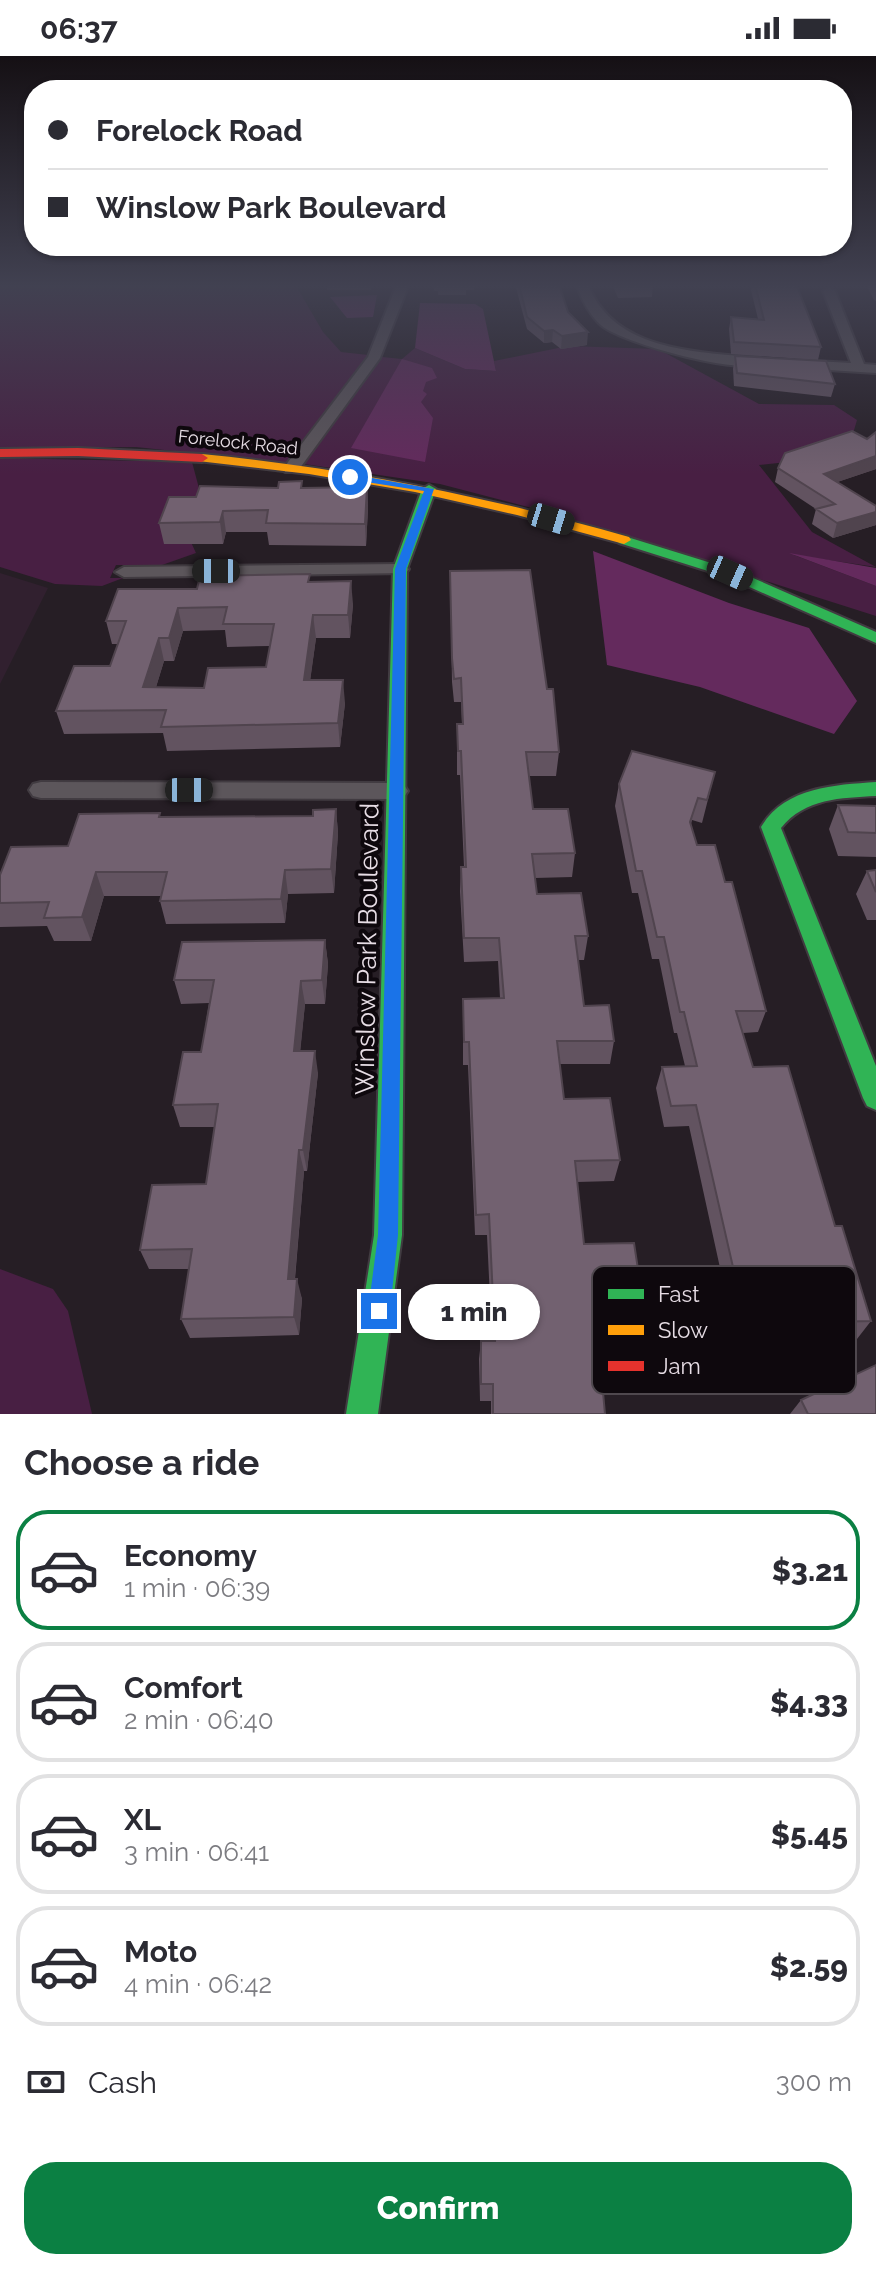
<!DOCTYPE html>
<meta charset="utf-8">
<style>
:root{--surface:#fff;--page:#f2f2f3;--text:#2b2b33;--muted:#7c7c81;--line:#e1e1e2;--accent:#0b8043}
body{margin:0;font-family:Raleway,sans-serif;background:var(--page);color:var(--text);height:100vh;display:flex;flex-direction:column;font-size:30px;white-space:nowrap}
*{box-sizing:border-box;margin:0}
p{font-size:26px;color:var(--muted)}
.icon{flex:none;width:44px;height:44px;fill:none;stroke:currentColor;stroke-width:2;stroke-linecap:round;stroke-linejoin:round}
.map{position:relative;height:1358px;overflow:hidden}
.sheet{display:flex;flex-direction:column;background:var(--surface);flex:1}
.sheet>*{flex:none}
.banner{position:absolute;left:24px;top:24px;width:828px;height:176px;border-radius:32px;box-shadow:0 2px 6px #0004;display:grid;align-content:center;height:176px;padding:0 24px;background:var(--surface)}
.end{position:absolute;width:36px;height:36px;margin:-18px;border:10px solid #1a73e8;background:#fff;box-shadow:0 0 0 4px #fff}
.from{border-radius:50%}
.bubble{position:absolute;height:56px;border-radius:28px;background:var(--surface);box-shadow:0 2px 6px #0004;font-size:26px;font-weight:800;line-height:56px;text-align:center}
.car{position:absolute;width:24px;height:48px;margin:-24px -12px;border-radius:10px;box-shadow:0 0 6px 2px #0007;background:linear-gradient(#222 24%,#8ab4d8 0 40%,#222 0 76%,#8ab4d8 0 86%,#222 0)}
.banner b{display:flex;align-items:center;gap:28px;height:76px;font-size:30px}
.banner b+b{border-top:2px solid var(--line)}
.banner i{width:20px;height:20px;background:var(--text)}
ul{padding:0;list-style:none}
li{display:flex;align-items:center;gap:24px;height:120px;margin:0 16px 12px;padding:0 8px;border:4px solid var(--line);border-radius:32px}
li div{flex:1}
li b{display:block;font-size:30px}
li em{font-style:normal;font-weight:800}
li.active{border-color:var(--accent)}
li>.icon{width:72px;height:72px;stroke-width:1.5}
h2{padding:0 24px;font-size:36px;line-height:96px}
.pay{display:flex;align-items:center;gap:20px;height:88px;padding:0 24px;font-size:30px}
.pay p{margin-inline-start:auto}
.button{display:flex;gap:16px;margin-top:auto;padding:16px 24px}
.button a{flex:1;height:92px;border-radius:32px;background:var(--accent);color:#fff;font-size:32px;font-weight:800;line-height:92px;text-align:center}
.status{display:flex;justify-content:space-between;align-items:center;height:56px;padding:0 40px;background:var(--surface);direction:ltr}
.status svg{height:22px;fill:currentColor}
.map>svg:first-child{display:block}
.built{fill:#31202f}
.green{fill:#481f43}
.water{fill:#642a5d}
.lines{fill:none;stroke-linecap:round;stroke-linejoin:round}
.street-casing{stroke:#413b41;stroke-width:4}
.fast-casing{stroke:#413b41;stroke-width:4}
.slow-casing{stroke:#413b41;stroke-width:4}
.jam-casing{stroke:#413b41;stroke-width:4}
.street{fill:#5c565b;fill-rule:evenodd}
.fast{fill:#30b455;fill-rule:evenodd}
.slow{fill:#ff9f0a;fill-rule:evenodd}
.jam{fill:#e5322d;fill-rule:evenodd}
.wall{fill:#625360;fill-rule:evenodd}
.shaded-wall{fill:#50444e}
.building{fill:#726170;stroke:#50444e;stroke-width:2;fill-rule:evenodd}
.route{fill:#1a73e8}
.labels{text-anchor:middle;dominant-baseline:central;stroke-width:8;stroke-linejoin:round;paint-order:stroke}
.far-street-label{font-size:18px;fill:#e7dde5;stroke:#0e080d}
.near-street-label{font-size:26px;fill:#e7dde5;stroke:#0e080d}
.key{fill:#0e080d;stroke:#4f484e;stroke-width:2}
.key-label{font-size:22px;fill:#e7dde5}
</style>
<div class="status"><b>06:37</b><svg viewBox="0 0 49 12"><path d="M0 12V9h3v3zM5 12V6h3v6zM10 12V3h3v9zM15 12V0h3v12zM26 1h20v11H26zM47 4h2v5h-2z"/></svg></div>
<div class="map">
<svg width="876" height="1358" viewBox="0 0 876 1358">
<rect width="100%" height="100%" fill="#261e25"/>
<!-- built -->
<path class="built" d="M0 517 48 532 0 628Z"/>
<!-- green -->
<g class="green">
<path d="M0 228H295L323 276 341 296 368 299 286 407 136 391 0 392Z"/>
<path d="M568 290 658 293 759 348 834 349 857 364 852 381 787 406 759 409 812 476 876 511 794 499 876 530V560L555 458 440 428 304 408 382 301 402 303 415 292 465 313 496 315 494 305Z"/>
<path d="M0 402 192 406 200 436 178 458 196 497 162 509H116L110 522H123L102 530 55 528 0 511Z"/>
<path d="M0 1213 53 1233 68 1255 92 1358H0Z"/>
</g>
<!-- water -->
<g class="water">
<path d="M377 239 373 261 347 262 330 241Z"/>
<path d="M420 247 475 248 483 253 496 315 465 313 415 292Z"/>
<path d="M402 303 432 312 437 322 426 326 423 335 427 338 421 346 433 362 425 406 351 392Z"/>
<path d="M593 495 729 547 809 572 857 645 834 678 700 631 607 609Z"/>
<path d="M789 497 876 512V530Z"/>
</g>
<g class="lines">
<!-- street casing -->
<g class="street-casing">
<g id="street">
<path d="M397 228H409L380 302 297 416H285V410L368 301Z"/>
<path d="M576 228H588C609 285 673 294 728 299 741 300 760 299 770 306 747 322 625 288 602 270 589 259 582 244 576 228Z"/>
<path d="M829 232 835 235 864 308 876 309V317L797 312 790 308 797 304 851 307 823 235Z"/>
<path d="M400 508 409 513 406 517 124 521 115 516 124 511Z"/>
<path d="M41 726 396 727 404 729 408 735 404 741 396 743 41 742 33 740 29 734 33 728Z"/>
</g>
</g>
<!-- fast casing -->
<g class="fast-casing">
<g id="fast">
<path d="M429 429 436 433 407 513 402 1179 378 1358H346L374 1179 393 513 422 433Z"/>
<path d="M624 480 737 515 876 576V587L727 521 619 487 617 484Z"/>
<path d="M876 726V740C841 742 805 742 781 772L876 1010V1054L867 1050 863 1042 761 771C785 731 834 729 876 726Z"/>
</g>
</g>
<!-- slow casing -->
<g class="slow-casing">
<path id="slow" d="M202 398C348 412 489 441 629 481L631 484 624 488 517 459 415 436 309 418 198 405 196 402Z"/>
</g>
<!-- jam casing -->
<g class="jam-casing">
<path id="jam" d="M78 392 202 398 208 402 202 406 78 400 0 401V393Z"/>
</g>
<!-- street -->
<use href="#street" class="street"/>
<!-- fast -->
<use href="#fast" class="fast"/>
<!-- slow -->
<use href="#slow" class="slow"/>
<!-- jam -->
<use href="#jam" class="jam"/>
</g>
<!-- wall -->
<g class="wall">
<path d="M327 228H372L371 234H327Z"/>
<path d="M434 228H475L474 234H466V239H438V235H434Z"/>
<path d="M515 228H559L568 256 587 289 561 293 552 286 544 287 527 273Z"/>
<path d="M612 228H653L652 241 618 242Z"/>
<path d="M752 228H796L821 291 818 304 731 298 729 273 731 261 758 263 751 234Z"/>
<path d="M866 228H876V245L874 244Z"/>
<path d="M735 300 775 303 835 328 831 341 734 330 733 313Z"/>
<path d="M876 376V413L837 426 876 450V469L833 482 812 468 816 453 775 426 778 412 867 383Z"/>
<path d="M367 431 368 452 366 490 269 489 267 476H226L223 488H164L159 467 278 432Z"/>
<path d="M450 515 547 633 559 696 556 720H529L533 753 575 797 572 821 535 822 537 838 588 880 584 904H578L584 950 614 985 610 1008H559L564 1043 620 1104 614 1125 577 1126 584 1188 645 1259 638 1277 598 1278 605 1358H491V1345H480L479 1303 481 1285H492L487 1179H475L468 1009H463V943L500 942 498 905 464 906 460 835 461 811H464L460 719H457V668H462L461 646H454L452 626Z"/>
<path d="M310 526 353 548 350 582H316L310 624 345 647 340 691 167 695 163 677 64 678 56 655 110 610 118 588H112L106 565 197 533ZM225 574 227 591 270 590 266 611 204 632 156 631 164 605H174L183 575Z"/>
<path d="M715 716 702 767 692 764 691 768 697 789 725 826 766 955 758 976 743 977 753 1011 835 1170 871 1265 857 1283 736 1285 689 1070 664 1071 656 1032 662 1011 685 1010 677 977H674L659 903H652L638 837H632L615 750 619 728Z"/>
<path d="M838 749 876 750V801L838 800 829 773Z"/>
<path d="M336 753 338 777 334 837 288 838 285 867 166 868 160 845 161 840H104L91 885H54L47 870 0 871V819L68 790 161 761 313 760Z"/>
<path d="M876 814V864H867L856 838 867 815Z"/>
<path d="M325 884 328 908 325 948H305L300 995 318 1017 307 1115H304L295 1223 302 1243 299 1279 190 1282 181 1263 189 1213H149L140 1194 206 1128 215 1071H180L173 1049 201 996 209 947 181 948 174 924Z"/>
<path d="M801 1344 876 1358H790Z"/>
</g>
<!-- shaded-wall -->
<g class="shaded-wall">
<path d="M553 274 552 286 544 287V275Z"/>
<path d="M588 276 587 289 561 293 562 280Z"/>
<path d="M876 400V413L820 432 824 418Z"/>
<path d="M367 431 368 452 366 490 365 468Z"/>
<path d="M223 455 226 476 223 488 220 466Z"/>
<path d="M876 456V469L833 482 837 467Z"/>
<path d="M351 525 353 548 350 582 348 559Z"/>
<path d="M178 552 183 575 174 605 169 582Z"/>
<path d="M313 559 316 582 307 648 304 624Z"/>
<path d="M159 582 164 605 149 654 143 631Z"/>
<path d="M343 624 345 647 340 691 338 667Z"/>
<path d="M336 753 338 777 334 837 331 813Z"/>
<path d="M285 814 288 838 285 867 281 843Z"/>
<path d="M96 816 104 840 91 885 82 861Z"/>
<path d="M325 884 328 908 325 948 322 924Z"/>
<path d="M301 925 305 948 298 1018 294 995Z"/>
<path d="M315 995 318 1017 307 1115 303 1094Z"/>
<path d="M299 1094 304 1115 293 1243 288 1223Z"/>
<path d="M297 1223 302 1243 299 1279 294 1261Z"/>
</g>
<!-- building -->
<g class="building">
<path d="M519 228H559L568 256 588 276 562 280 553 274 544 275 527 261Z"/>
<path d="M619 228H653L654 230H620Z"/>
<path d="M755 228H796L821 291 734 286 731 261 764 264Z"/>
<path d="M735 300 826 305 835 328 737 317Z"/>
<path d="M852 375 867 383 876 376V400L824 418 876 450V456L837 467 816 453 835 448 778 412 785 397Z"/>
<path d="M302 425 301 432 367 431 365 468 266 467 268 454 223 455 220 466 159 467 169 441H196L200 430 278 432 279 426Z"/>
<path d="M530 514 547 633H553L559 696H526L533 753H568L575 797 532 798 537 838 581 837 588 880H575L584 950 609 949 614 985H557L564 1043 610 1042 620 1104 575 1105 584 1188 634 1187 645 1259H596L605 1358H493V1328H481V1285H495L489 1158 476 1159 469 986H464L463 943 504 942 499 882H464L461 811H466L461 695H458L457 668H463L461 622 454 623 452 602 450 515Z"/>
<path d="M310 518 308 526 351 525 348 559H313L304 624H343L338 667 161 671 166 654 56 655 74 610H110L126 565H106L118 533H197L200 520ZM227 551 223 568H274L266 611 208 612 204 632 143 631 159 582H169L178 552Z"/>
<path d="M632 695 715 716 707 744 698 742 690 766 697 789H715L725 826H732L766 955H736L753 1011 788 1010 835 1170H842L871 1265 746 1268 696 1049 671 1050 662 1011 697 1010 684 956H680L664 881H657L642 815H636L619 728Z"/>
<path d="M838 749 876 750V777L848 776Z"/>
<path d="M336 753 331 813 285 814 281 843 160 845 167 816H96L82 861 44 862 49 846 0 847V819L11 791 68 790 79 758 160 757 159 761 313 760V754Z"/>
<path d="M876 814V836L867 815Z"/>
<path d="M325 884 322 924 301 925 294 995H315L303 1094H299L288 1223H297L294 1261 181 1263 192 1193 140 1194 152 1129 206 1128 218 1048 173 1049 183 996H201L214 924H174L182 886Z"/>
<path d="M876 1309V1358H808L801 1344Z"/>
</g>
<!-- sky -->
<linearGradient id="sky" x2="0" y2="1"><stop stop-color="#151014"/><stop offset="0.55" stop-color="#414151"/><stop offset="1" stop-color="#414151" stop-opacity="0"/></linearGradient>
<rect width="876" height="418" fill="url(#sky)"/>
<!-- route -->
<path class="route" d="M350 418 434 433 406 513 398 1179 390 1255 386 1263 379 1266 372 1263 368 1255 378 1179 395 513 424 435 347 423Z"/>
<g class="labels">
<!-- far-street labels -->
<g class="far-street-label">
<text transform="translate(238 386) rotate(6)">Forelock Road</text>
</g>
<!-- near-street labels -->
<g class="near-street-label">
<text transform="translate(367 893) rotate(-89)">Winslow Park Boulevard</text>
</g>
</g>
<!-- legend -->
<rect x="592" y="1210" width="264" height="128" rx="12" class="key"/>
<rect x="608" y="1233" width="36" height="10" fill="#30b455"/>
<rect x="608" y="1269" width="36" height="10" fill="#ff9f0a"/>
<rect x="608" y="1305" width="36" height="10" fill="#e5322d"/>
<g class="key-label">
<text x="658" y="1246">Fast</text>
<text x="658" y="1282">Slow</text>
<text x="658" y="1318">Jam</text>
</g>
</svg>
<i class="end from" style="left:350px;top:421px"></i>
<i class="end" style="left:379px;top:1255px"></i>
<div class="bubble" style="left:408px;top:1228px;width:132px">1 min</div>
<i class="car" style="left:551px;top:463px;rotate:107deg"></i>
<i class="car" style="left:216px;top:515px;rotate:270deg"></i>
<i class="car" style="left:730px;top:517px;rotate:114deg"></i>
<i class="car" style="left:189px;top:734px;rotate:90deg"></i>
<div class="banner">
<b><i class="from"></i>Forelock Road</b>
<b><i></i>Winslow Park Boulevard</b>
</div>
</div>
<section class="sheet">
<h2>Choose a ride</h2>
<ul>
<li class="active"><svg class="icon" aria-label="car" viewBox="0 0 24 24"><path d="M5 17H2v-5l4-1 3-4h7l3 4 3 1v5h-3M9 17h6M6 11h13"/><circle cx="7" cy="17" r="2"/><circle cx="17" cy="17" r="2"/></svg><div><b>Economy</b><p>1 min · 06:39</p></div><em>$3.21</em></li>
<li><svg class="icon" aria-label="car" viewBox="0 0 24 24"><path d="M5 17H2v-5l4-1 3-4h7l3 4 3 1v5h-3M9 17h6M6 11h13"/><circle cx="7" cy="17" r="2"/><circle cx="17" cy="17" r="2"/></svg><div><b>Comfort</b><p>2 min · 06:40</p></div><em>$4.33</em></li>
<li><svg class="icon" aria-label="car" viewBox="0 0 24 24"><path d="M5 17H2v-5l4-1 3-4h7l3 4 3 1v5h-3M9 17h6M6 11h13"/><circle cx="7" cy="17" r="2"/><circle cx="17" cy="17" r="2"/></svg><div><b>XL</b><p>3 min · 06:41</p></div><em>$5.45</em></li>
<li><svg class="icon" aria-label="car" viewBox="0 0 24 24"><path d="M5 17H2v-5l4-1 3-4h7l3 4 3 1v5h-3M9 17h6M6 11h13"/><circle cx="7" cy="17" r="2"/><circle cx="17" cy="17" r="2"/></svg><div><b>Moto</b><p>4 min · 06:42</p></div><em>$2.59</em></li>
</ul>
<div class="pay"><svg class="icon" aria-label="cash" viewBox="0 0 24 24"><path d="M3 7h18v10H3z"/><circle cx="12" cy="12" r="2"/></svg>Cash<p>300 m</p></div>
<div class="button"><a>Confirm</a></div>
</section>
